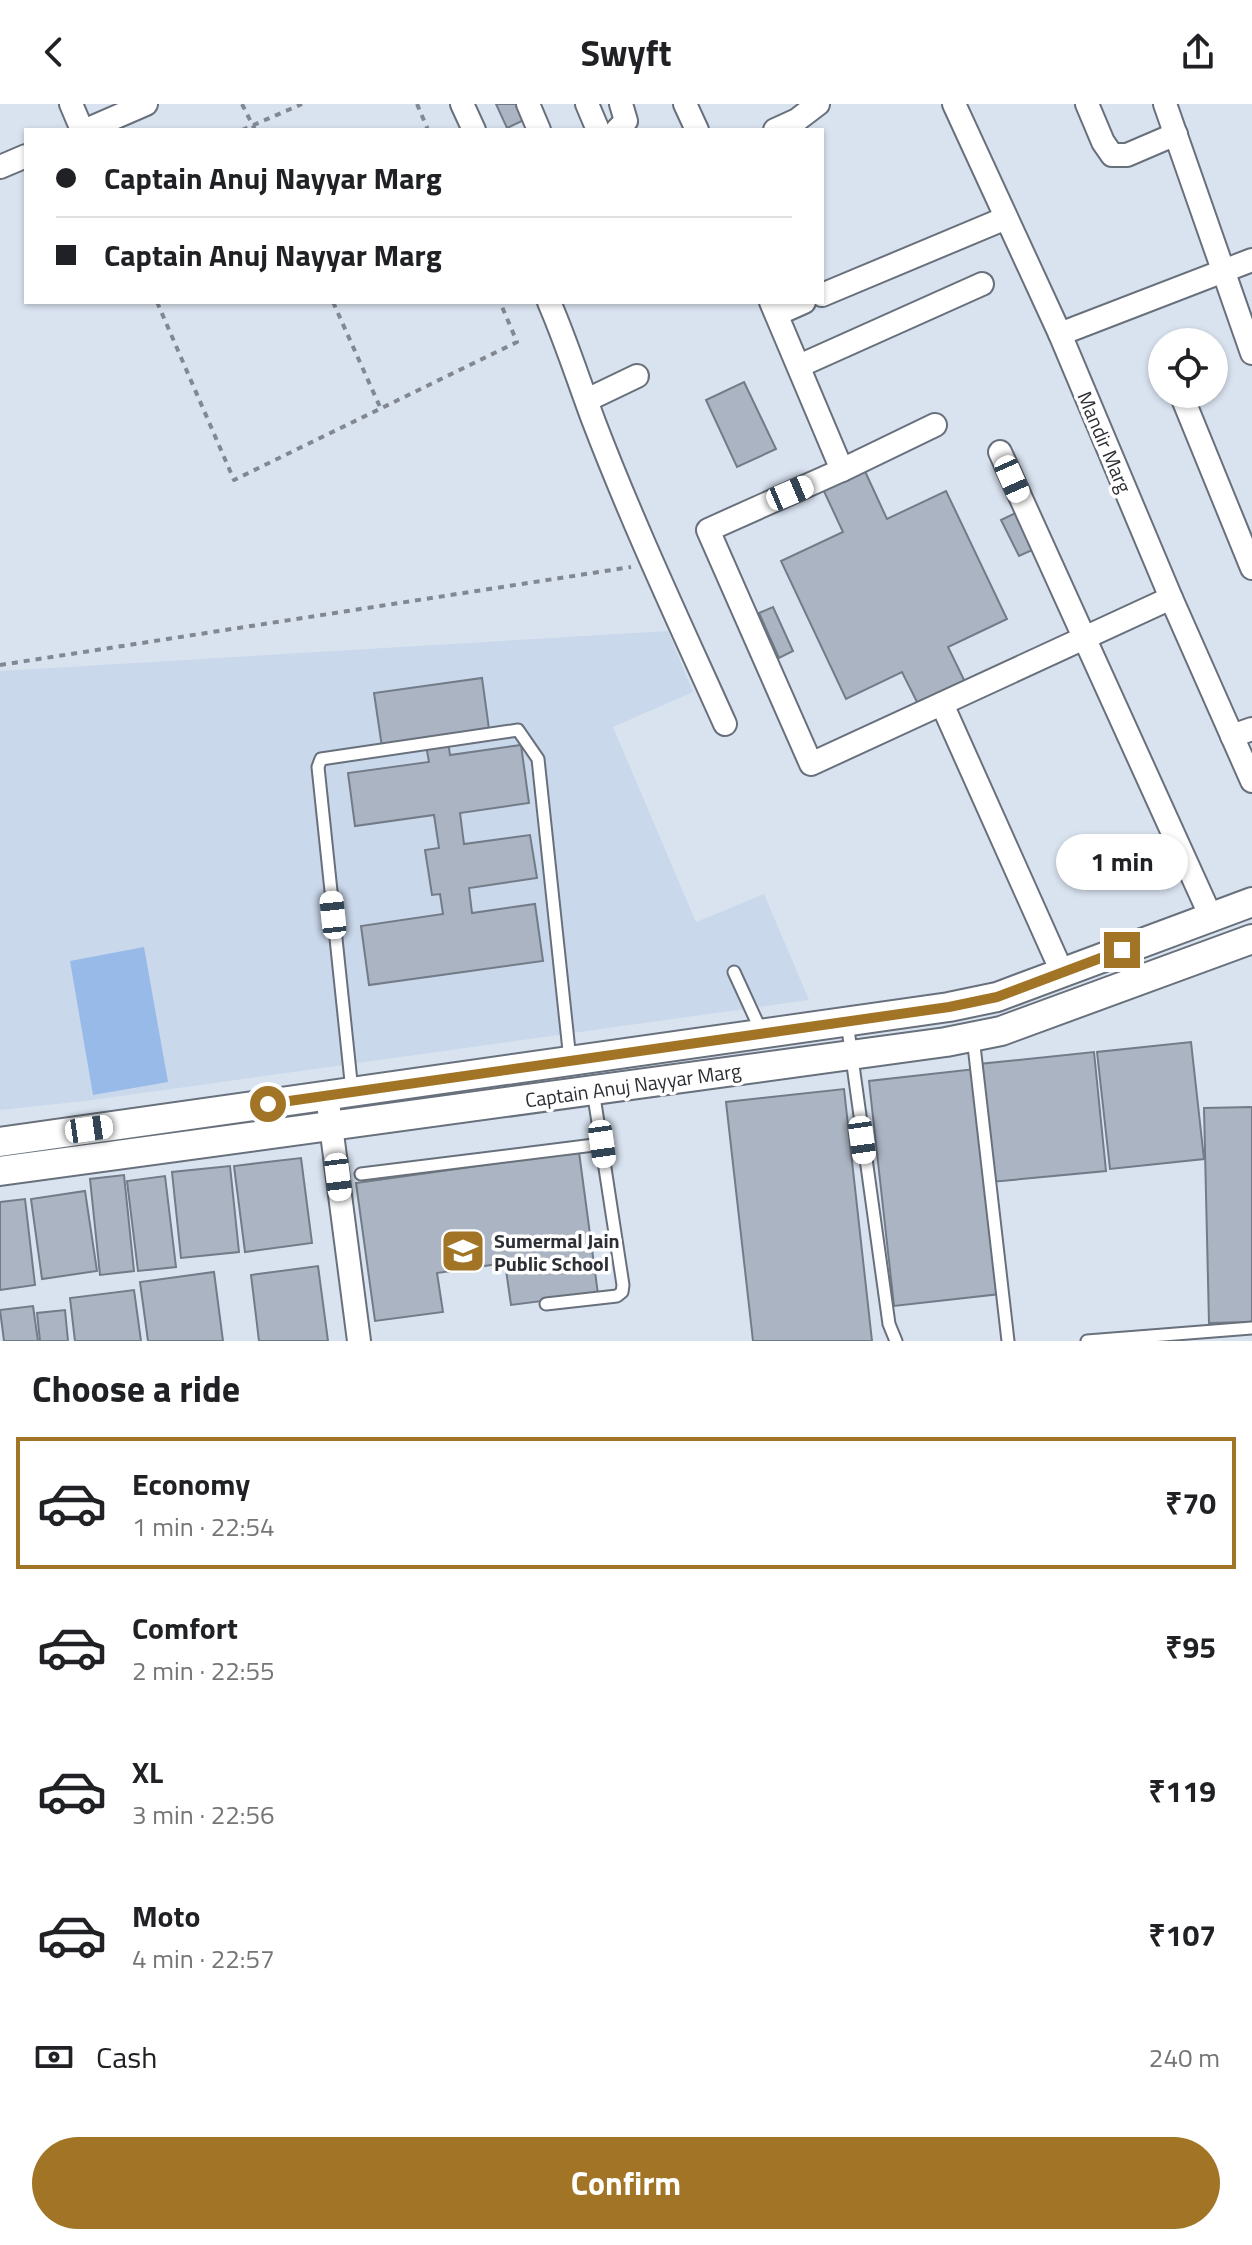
<!DOCTYPE html>
<meta charset="utf-8">
<style>
:root{--surface:#fff;--page:#f2f2f2;--text:#202124;--muted:#757577;--line:#e0e0e0;--accent:#a27526}
body{margin:0;font-family:"Titillium Web",sans-serif;background:var(--page);color:var(--text);height:100vh;display:flex;flex-direction:column;font-size:30px;white-space:nowrap}
*{box-sizing:border-box;margin:0}
p{font-size:26px;color:var(--muted)}
.icon{flex:none;width:44px;height:44px;fill:none;stroke:currentColor;stroke-width:2;stroke-linecap:round;stroke-linejoin:round}
.map{position:relative;height:1237px;overflow:hidden}
.sheet{display:flex;flex-direction:column;background:var(--surface);flex:1}
.sheet>*{flex:none}
.top-card{position:absolute;left:24px;top:24px;width:800px;height:176px;border-radius:0px;box-shadow:0 2px 6px #0004;display:grid;align-content:center;height:176px;padding:0 32px;background:var(--surface)}
.buttons{position:absolute;left:1148px;top:224px;display:grid;gap:16px}
.buttons a{display:grid;place-items:center;width:80px;height:80px;border-radius:50%;background:var(--surface);box-shadow:0 2px 6px #0004;font-size:40px}
.end{position:absolute;width:36px;height:36px;margin:-18px;border:10px solid #a27526;background:#fff;box-shadow:0 0 0 4px #fff}
.from{border-radius:50%}
.bubble{position:absolute;height:56px;border-radius:28px;background:var(--surface);box-shadow:0 2px 6px #0004;font-size:26px;font-weight:700;line-height:56px;text-align:center}
.car{position:absolute;width:24px;height:48px;margin:-24px -12px;border-radius:10px;box-shadow:0 0 6px 2px #0007;background:linear-gradient(#fff 24%,#345 0 40%,#fff 0 76%,#345 0 86%,#fff 0)}
.top-card b{display:flex;align-items:center;gap:28px;height:76px;font-size:30px}
.top-card b+b{border-top:2px solid var(--line)}
.top-card i{width:20px;height:20px;background:var(--text)}
ul{padding:0;list-style:none}
li{display:flex;align-items:center;gap:24px;height:132px;margin:0 16px 12px;padding:0 16px;border:4px solid transparent;border-radius:0px}
li div{flex:1}
li b{display:block;font-size:30px}
li em{font-style:normal;font-weight:700}
li.selected{border-color:var(--accent)}
li>.icon{width:72px;height:72px;stroke-width:1.5}
h2{padding:0 32px;font-size:36px;line-height:96px}
.pay{display:flex;align-items:center;gap:20px;height:88px;padding:0 32px;font-size:30px}
.pay p{margin-inline-start:auto}
.primary-button{display:flex;gap:16px;margin-top:auto;padding:16px 32px}
.primary-button a{flex:1;height:92px;border-radius:48px;background:var(--accent);color:#fff;font-size:32px;font-weight:700;line-height:92px;text-align:center}
header{display:flex;justify-content:space-between;align-items:center;height:104px;padding:0 32px;background:var(--surface);font-size:36px;font-weight:700}
.map>svg:first-child{display:block}
.built{fill:#cad8eb}
.green{fill:#98bae9}
.building{fill:#abb4c2;stroke:#727b87;stroke-width:2}
.lines{fill:none;stroke-linecap:round;stroke-linejoin:round}
.service-casing{stroke:#68707c;stroke-width:15}
.minor-casing{stroke:#68707c;stroke-width:26}
.tertiary-casing{stroke:#68707c;stroke-width:32}
.path{stroke:#828891;stroke-width:4;stroke-dasharray:6 6;stroke-linecap:butt}
.service{stroke:#fff;stroke-width:11}
.minor{stroke:#fff;stroke-width:22}
.tertiary{stroke:#fff;stroke-width:28}
.route{stroke:#a27526;stroke-width:10}
.labels{text-anchor:middle;dominant-baseline:central;stroke-width:7;stroke-linejoin:round;paint-order:stroke}
.street-label{font-size:20px;fill:#2c2f34;stroke:#fff}
.poi-label{font-size:20px;font-weight:bold;fill:#2c2f34;stroke:#fff;text-anchor:start}
</style>
<header><svg class="icon" aria-label="back" viewBox="0 0 24 24"><path d="M15 5l-7 7 7 7"/></svg>Swyft<svg class="icon" aria-label="share" viewBox="0 0 24 24"><path d="M12 15V3M7 8l5-5 5 5M5 13v7h14v-7"/></svg></header>
<div class="map">
<svg width="1252" height="1237" viewBox="0 0 1252 1237">
<rect width="100%" height="100%" fill="#d9e3f0"/>
<!-- built -->
<path class="built" d="M668 527 693 588 613 623 696 818 764 790 809 896 85 997 0 1006V567Z"/>
<!-- green -->
<path class="green" d="M144 843 168 978 93 991 70 857Z"/>
<!-- building -->
<g class="building">
<path d="M496 0H521L528 14 507 24Z"/>
<path d="M744 278 776 345 737 363 706 296Z"/>
<path d="M863 363 887 415 946 387 1007 515 948 543 967 582 920 604 902 568 846 595 781 457 843 428 822 383Z"/>
<path d="M1022 406 1039 443 1019 452 1001 416Z"/>
<path d="M773 503 793 547 779 554 759 509Z"/>
<path d="M482 574 489 625 447 631 450 651 521 641 529 699 460 709 464 740 530 731 537 774 469 784 472 809 535 800 543 857 369 881 361 822 443 810 440 790 432 791 425 746 439 744 434 711 355 722 348 669 429 658 425 636 382 643 374 589Z"/>
<path d="M1191 938 1204 1055 1110 1065 1097 948Z"/>
<path d="M1094 948 1106 1067 991 1078 979 960Z"/>
<path d="M975 965 1000 1190 894 1202 869 977Z"/>
<path d="M844 985 872 1237H753L726 998Z"/>
<path d="M1252 1003V1218L1209 1219 1204 1004Z"/>
<path d="M579 1048 598 1190 511 1201 505 1159 437 1169 443 1208 375 1217 356 1079Z"/>
<path d="M301 1054 312 1139 245 1148 234 1062Z"/>
<path d="M230 1062 239 1148 181 1154 172 1068Z"/>
<path d="M124 1071 134 1167 100 1171 90 1075Z"/>
<path d="M165 1072 176 1163 138 1167 127 1077Z"/>
<path d="M85 1087 97 1167 42 1175 31 1095Z"/>
<path d="M25 1095 35 1181 0 1186V1098Z"/>
<path d="M318 1162 328 1237H259L251 1171Z"/>
<path d="M214 1168 223 1237H148L140 1178Z"/>
<path d="M134 1186 141 1237H75L70 1194Z"/>
<path d="M33 1202 38 1237H4L0 1206Z"/>
<path d="M65 1206 68 1237H40L37 1209Z"/>
</g>
<g class="lines">
<!-- service casing -->
<g class="service-casing">
<g id="service">
<path d="M734 868 762 929"/>
<path d="M847 918 889 1220 896 1237"/>
<path d="M973 933 1008 1237"/>
<path d="M352 987 318 663 321 655 518 626 538 655 570 956"/>
<path d="M361 1070 602 1040"/>
<path d="M546 1200 617 1192 622 1188 623 1181 593 986"/>
<path d="M1087 1237 1252 1224"/>
</g>
</g>
<!-- minor casing -->
<g class="minor-casing">
<g id="minor">
<path d="M71 0 82 26"/>
<path d="M462 0 474 26"/>
<path d="M528 0 539 26"/>
<path d="M587 0 598 26"/>
<path d="M685 0 697 26"/>
<path d="M954 0 1060 230 1171 494 1252 677"/>
<path d="M1087 0 1103 38 1112 51H1127L1176 30"/>
<path d="M1165 0 1252 249"/>
<path d="M86 26 146 0"/>
<path d="M617 26 626 17 621 0"/>
<path d="M775 26 797 16 818 0"/>
<path d="M0 63 26 52"/>
<path d="M822 191 1006 114"/>
<path d="M549 198C566 237 579 278 594 318 633 420 680 520 725 620"/>
<path d="M771 198 842 366"/>
<path d="M777 210 804 198"/>
<path d="M1060 230 1252 156"/>
<path d="M799 262 982 180"/>
<path d="M1181 290 1252 464"/>
<path d="M587 296 637 272"/>
<path d="M935 321 842 366 708 426 811 660 1171 494"/>
<path d="M1000 348 1211 813"/>
<path d="M942 600 1062 868"/>
<path d="M1232 632 1252 625"/>
<path d="M327 991 359 1237"/>
</g>
</g>
<!-- tertiary casing -->
<g class="tertiary-casing">
<g id="tertiary">
<path d="M0 1038 949 903 997 893 1252 798"/>
<path d="M0 1067 946 938 1001 927 1252 835"/>
</g>
</g>
<!-- path -->
<g class="path">
<path d="M242 0 255 26"/>
<path d="M417 0 428 26"/>
<path d="M242 26 302 0"/>
<path d="M157 198 234 376 517 238 500 198"/>
<path d="M333 198 380 303"/>
<path d="M0 561 631 463"/>
</g>
<!-- service -->
<use href="#service" class="service"/>
<!-- minor -->
<use href="#minor" class="minor"/>
<!-- tertiary -->
<use href="#tertiary" class="tertiary"/>
</g>
<g class="lines">
<!-- route -->
<path class="route" d="M268 1000 949 903 997 893 1122 846"/>
</g>
<!-- icons -->
<defs>
<g id="school-square" transform="scale(2.3)"><rect x="-9" y="-9" width="18" height="18" rx="4" fill="#a27526" stroke="#fff"/><path d="M0-5L7-2L0 1L-7-2ZM-4 1L0 2.5L4 1V4Q0 6-4 4Z" fill="#fff"/></g>
</defs>
<g fill-rule="evenodd">
<use href="#school-square" x="463" y="1147"/>
</g>
<g class="labels">
<!-- street labels -->
<g class="street-label">
<text transform="translate(1105 338) rotate(67)">Mandir Marg</text>
<text transform="translate(633 981) rotate(-8)">Captain Anuj Nayyar Marg</text>
</g>
<!-- poi labels -->
<g class="poi-label">
<text x="494" y="1136">Sumermal Jain<tspan x="494" dy="23">Public School</tspan></text>
</g>
</g>
</svg>
<div class="buttons">
<a><svg class="icon" aria-label="locate" viewBox="0 0 24 24"><circle cx="12" cy="12" r="6"/><path d="M12 2v4M12 18v4M2 12h4M18 12h4"/></svg></a>
</div>
<i class="end from" style="left:268px;top:1000px"></i>
<i class="end" style="left:1122px;top:846px"></i>
<div class="bubble" style="left:1056px;top:730px;width:132px">1 min</div>
<i class="car" style="left:1012px;top:375px;rotate:156deg"></i>
<i class="car" style="left:790px;top:389px;rotate:67deg"></i>
<i class="car" style="left:333px;top:811px;rotate:354deg"></i>
<i class="car" style="left:89px;top:1025px;rotate:82deg"></i>
<i class="car" style="left:862px;top:1036px;rotate:172deg"></i>
<i class="car" style="left:602px;top:1040px;rotate:172deg"></i>
<i class="car" style="left:338px;top:1073px;rotate:173deg"></i>
<div class="top-card">
<b><i class="from"></i>Captain Anuj Nayyar Marg</b>
<b><i></i>Captain Anuj Nayyar Marg</b>
</div>
</div>
<section class="sheet">
<h2>Choose a ride</h2>
<ul>
<li class="selected"><svg class="icon" aria-label="car" viewBox="0 0 24 24"><path d="M5 17H2v-5l4-1 3-4h7l3 4 3 1v5h-3M9 17h6M6 11h13"/><circle cx="7" cy="17" r="2"/><circle cx="17" cy="17" r="2"/></svg><div><b>Economy</b><p>1 min · 22:54</p></div><em>₹70</em></li>
<li><svg class="icon" aria-label="car" viewBox="0 0 24 24"><path d="M5 17H2v-5l4-1 3-4h7l3 4 3 1v5h-3M9 17h6M6 11h13"/><circle cx="7" cy="17" r="2"/><circle cx="17" cy="17" r="2"/></svg><div><b>Comfort</b><p>2 min · 22:55</p></div><em>₹95</em></li>
<li><svg class="icon" aria-label="car" viewBox="0 0 24 24"><path d="M5 17H2v-5l4-1 3-4h7l3 4 3 1v5h-3M9 17h6M6 11h13"/><circle cx="7" cy="17" r="2"/><circle cx="17" cy="17" r="2"/></svg><div><b>XL</b><p>3 min · 22:56</p></div><em>₹119</em></li>
<li><svg class="icon" aria-label="car" viewBox="0 0 24 24"><path d="M5 17H2v-5l4-1 3-4h7l3 4 3 1v5h-3M9 17h6M6 11h13"/><circle cx="7" cy="17" r="2"/><circle cx="17" cy="17" r="2"/></svg><div><b>Moto</b><p>4 min · 22:57</p></div><em>₹107</em></li>
</ul>
<div class="pay"><svg class="icon" aria-label="cash" viewBox="0 0 24 24"><path d="M3 7h18v10H3z"/><circle cx="12" cy="12" r="2"/></svg>Cash<p>240 m</p></div>
<div class="primary-button"><a>Confirm</a></div>
</section>
